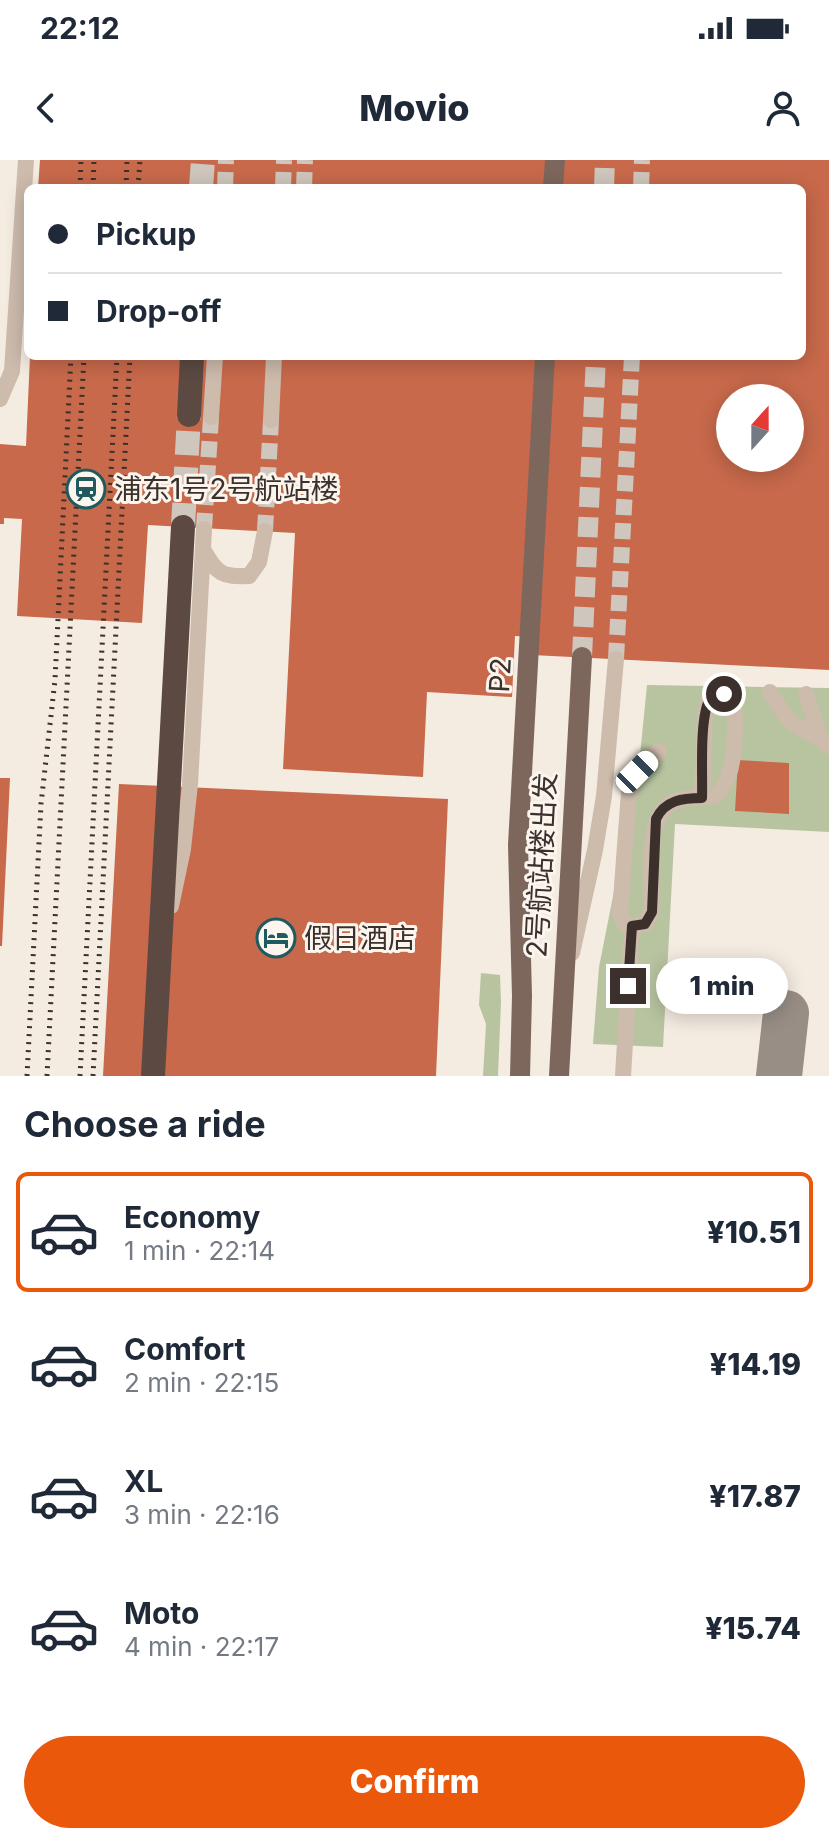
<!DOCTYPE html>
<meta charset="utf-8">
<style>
:root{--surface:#fff;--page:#f2f2f3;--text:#1f2937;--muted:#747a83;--line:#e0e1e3;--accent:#ea580c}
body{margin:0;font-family:Inter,"Noto Sans SC",sans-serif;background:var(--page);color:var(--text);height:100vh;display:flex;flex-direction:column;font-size:30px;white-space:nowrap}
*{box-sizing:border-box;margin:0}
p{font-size:26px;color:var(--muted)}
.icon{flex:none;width:44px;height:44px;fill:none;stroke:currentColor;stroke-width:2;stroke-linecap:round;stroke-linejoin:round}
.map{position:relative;height:916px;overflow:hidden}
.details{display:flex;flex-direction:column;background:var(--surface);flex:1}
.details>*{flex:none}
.hud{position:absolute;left:24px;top:24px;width:782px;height:176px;border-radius:12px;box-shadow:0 4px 20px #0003;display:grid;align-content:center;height:176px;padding:0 24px;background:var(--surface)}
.needle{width:52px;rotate:21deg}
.buttons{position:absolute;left:716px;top:224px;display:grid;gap:16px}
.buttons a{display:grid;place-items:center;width:88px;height:88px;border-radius:50%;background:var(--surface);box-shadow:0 4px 20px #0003;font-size:40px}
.end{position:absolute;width:36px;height:36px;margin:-18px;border:10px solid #3b302b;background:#fff;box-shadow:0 0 0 4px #fff}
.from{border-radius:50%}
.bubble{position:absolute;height:56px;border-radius:28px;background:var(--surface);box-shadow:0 4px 20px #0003;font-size:26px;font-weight:800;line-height:56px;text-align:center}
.car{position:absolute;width:24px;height:48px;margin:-24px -12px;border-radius:10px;box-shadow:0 0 6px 2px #0007;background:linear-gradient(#fff 24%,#345 0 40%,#fff 0 76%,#345 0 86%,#fff 0)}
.hud b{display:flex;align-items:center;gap:28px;height:76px;font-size:30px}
.hud b+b{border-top:2px solid var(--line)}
.hud i{width:20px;height:20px;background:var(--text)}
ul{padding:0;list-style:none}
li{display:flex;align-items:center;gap:24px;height:120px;margin:0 16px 12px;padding:0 8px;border:4px solid transparent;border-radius:12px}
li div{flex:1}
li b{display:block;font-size:30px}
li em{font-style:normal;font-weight:800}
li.selected{border-color:var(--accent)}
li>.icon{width:72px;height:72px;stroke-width:1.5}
h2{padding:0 24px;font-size:36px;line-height:96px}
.button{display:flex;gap:16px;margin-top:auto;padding:16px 24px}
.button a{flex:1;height:92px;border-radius:48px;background:var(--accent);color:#fff;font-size:32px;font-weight:800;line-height:92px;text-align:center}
.status{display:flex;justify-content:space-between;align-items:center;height:56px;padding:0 40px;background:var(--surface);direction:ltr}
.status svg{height:22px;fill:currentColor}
header{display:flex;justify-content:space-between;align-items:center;height:104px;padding:0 24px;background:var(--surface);font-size:36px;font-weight:800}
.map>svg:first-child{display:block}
.green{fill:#b8c4a0}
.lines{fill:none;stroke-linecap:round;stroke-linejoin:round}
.taxiway{stroke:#988e86;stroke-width:46}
.building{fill:#c8694b;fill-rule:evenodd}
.minor-tunnel{stroke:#cfc6bd;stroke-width:16;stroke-dasharray:16 8;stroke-linecap:butt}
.major-tunnel{stroke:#cfc6bd;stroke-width:20;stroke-dasharray:20 10;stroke-linecap:butt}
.highway-tunnel{stroke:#cfc6bd;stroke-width:24;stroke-dasharray:24 12;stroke-linecap:butt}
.minor{stroke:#cdbbac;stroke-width:16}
.major{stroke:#7d675c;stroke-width:20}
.highway{stroke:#5c4a42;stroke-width:24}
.rail{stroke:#3b302b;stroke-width:5;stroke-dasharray:2 6;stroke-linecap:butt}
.route{stroke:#3b302b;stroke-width:10}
.labels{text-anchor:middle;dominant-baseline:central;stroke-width:6;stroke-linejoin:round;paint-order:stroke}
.poi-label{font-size:28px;fill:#3b302b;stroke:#fbf5ee;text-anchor:start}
.street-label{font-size:28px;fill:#3b302b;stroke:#fbf5ee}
</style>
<div class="status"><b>22:12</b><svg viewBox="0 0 49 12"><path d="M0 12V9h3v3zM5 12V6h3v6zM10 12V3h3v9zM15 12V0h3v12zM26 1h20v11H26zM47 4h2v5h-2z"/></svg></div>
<header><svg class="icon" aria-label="back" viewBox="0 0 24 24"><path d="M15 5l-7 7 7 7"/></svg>Movio<svg class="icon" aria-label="person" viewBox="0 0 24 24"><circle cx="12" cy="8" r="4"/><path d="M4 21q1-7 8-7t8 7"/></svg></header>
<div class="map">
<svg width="829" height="916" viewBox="0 0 829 916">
<rect width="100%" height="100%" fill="#f4ebe1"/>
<!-- green -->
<g class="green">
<path d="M647 525 829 528V672L675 664 663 887 593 884 599 807 639 605Z"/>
<path d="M481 813 500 815 501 842 498 916H483L486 864 479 845Z"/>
</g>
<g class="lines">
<!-- taxiway -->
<path class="taxiway" d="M779 916 786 853"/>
</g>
<!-- building -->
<g class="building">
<path d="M40 0H829V510L532 495 533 477 515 476 512 537 427 532 423 617 283 609 295 373 148 365 142 463 17 456 22 359 4 358V364H0V284L26 286 30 196H802V28H38ZM730 238H790V298H730Z"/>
<path d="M738 600 789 603V654L735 651Z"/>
<path d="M0 618H10L2 786H0Z"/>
<path d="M119 624 448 639 436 916H103Z"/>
</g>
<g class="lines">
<!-- minor-tunnel -->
<g class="minor-tunnel">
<path d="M225 28 226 0"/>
<path d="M283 28 284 0"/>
<path d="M304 28 305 0"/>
<path d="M641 28 642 0"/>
<path d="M204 369 211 257"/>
<path d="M265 371 271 260"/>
<path d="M616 499 632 196"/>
</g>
<!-- major-tunnel -->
<g class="major-tunnel">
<path d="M604 28 605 0"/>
<path d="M582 497 596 196"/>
</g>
<!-- highway-tunnel -->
<g class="highway-tunnel">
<path d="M201 28 203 0"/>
<path d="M183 367 189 255"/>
</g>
<!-- minor -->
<g class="minor">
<path d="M0 239 12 211 26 0"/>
<path d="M211 257 215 196"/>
<path d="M271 260 274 196"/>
<path d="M204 391C217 414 222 417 249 416L259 402 265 371"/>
<path d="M770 532C786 559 791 566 820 578"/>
<path d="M806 534 820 578 829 586"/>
<path d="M659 591 637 612 629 632 620 753 625 764 632 766 645 764 652 752C652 726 645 655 671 643 684 636 701 638 715 636 722 630 726 623 729 614 734 599 739 549 730 537L719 532 709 538 705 554 702 638"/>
<path d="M171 746 183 689 190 624 204 369"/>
<path d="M572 793 595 690 604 636 616 499"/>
<path d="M623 916 632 766"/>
</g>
<!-- major -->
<g class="major">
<path d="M553 28 555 0"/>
<path d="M520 916 522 836 518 685 545 196"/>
<path d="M559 916 582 497"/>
</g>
<!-- highway -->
<g class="highway">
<path d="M189 255 192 196"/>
<path d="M153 916 183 367"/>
</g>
<!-- rail -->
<g class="rail">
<path d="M80 28 81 0"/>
<path d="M93 28 94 0"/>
<path d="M126 28 127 0"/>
<path d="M138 28 140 0"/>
<path d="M27 916 41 644 55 520 71 196"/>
<path d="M47 916 84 196"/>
<path d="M80 916 117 196"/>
<path d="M93 916 130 196"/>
</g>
</g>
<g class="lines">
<!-- route -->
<path class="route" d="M628 826 632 766 645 764 652 752 656 659C665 640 683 638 702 638 703 613 698 551 713 533L724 534"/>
</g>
<!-- icons -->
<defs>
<g id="station-ring" transform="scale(2)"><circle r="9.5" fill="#fbf5ee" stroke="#1f5a5e" stroke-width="1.5"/><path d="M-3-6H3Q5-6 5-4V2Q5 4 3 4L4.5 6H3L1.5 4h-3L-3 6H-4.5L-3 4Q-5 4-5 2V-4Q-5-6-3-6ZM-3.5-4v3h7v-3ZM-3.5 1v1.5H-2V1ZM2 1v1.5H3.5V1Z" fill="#1f5a5e"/></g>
<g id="hotel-ring" transform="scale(2)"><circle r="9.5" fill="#fbf5ee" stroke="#1f5a5e" stroke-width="1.5"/><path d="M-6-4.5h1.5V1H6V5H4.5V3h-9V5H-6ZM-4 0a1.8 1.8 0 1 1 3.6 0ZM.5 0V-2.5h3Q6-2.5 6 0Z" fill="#1f5a5e"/></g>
</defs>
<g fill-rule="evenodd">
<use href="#station-ring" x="86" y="329"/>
<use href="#hotel-ring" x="276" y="778"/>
</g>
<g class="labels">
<!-- poi labels -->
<g class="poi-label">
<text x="114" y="329">浦东1号2号航站楼</text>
<text x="304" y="778">假日酒店</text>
</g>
<!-- street labels -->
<g class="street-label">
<text transform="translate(500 515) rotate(-87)">P2</text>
<text transform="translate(541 705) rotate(-87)">2号航站楼出发</text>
</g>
</g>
</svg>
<div class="buttons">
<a><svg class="needle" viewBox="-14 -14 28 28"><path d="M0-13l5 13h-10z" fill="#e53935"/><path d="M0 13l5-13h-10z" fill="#747a83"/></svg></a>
</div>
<i class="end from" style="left:724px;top:534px"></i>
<i class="end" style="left:628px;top:826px"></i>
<div class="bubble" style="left:656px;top:798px;width:132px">1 min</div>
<i class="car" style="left:637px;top:612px;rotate:45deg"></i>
<div class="hud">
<b><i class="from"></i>Pickup</b>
<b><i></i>Drop-off</b>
</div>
</div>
<section class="details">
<h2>Choose a ride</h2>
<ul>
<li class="selected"><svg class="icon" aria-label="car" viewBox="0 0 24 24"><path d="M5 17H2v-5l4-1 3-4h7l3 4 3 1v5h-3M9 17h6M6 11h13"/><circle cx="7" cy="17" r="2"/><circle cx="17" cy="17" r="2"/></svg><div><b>Economy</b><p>1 min · 22:14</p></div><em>¥10.51</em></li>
<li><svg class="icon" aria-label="car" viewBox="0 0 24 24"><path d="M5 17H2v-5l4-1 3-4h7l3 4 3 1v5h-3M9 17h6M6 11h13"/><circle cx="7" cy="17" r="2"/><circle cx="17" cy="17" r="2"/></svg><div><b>Comfort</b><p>2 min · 22:15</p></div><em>¥14.19</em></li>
<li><svg class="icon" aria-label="car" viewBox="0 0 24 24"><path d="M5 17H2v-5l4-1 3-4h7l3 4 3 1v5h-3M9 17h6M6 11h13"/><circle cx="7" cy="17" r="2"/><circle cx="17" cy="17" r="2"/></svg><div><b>XL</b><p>3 min · 22:16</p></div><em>¥17.87</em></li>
<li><svg class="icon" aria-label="car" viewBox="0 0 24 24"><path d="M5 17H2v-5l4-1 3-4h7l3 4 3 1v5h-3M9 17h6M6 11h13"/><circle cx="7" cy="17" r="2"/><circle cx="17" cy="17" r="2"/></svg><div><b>Moto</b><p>4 min · 22:17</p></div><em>¥15.74</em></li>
</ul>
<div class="button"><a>Confirm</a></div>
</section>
